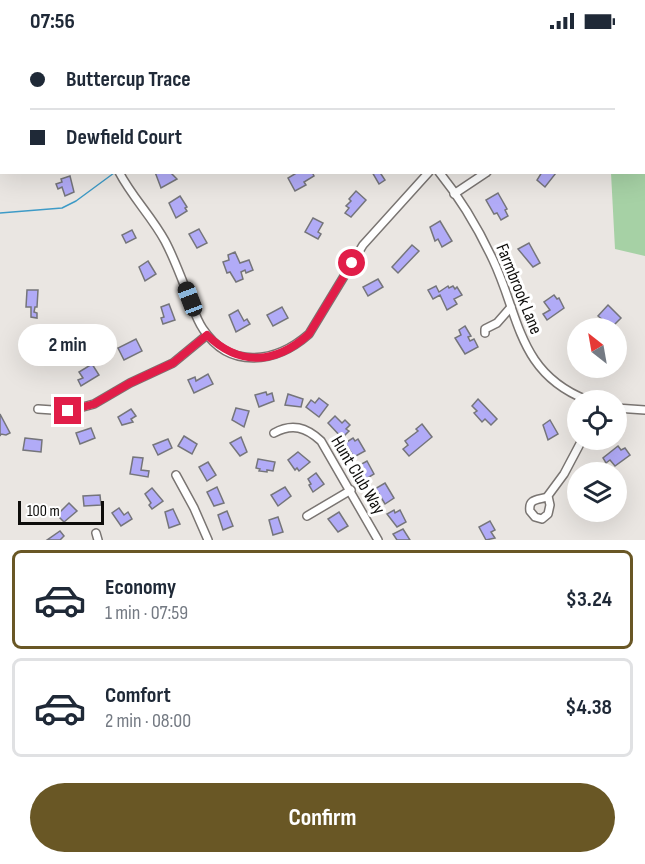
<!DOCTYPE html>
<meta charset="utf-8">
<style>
:root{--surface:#fff;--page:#f6f6f7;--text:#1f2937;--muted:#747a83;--line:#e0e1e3;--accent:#695725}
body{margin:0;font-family:"Sofia Sans Condensed",sans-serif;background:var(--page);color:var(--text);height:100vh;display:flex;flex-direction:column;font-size:22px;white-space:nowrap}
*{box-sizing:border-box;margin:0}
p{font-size:20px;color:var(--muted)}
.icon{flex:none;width:33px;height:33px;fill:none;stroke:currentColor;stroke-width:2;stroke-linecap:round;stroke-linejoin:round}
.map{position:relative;height:498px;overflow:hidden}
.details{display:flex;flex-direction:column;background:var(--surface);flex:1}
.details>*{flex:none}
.guide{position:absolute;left:0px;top:0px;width:645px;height:132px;box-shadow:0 6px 24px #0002;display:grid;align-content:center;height:132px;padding:0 30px;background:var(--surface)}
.needle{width:39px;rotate:329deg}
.fabs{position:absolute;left:567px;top:276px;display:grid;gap:12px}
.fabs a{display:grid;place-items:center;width:60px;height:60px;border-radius:50%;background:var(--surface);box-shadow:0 6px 24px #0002;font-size:30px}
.scale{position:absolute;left:18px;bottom:15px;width:86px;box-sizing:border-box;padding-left:6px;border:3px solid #0e0d0b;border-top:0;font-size:16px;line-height:21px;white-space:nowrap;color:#0e0d0b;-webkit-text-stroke:4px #fff;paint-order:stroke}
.end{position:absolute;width:27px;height:27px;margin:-14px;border:8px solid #e11d48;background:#fff;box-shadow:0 0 0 3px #fff}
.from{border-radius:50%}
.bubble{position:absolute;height:42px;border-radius:21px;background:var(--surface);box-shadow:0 6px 24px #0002;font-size:20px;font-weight:700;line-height:42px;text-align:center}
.car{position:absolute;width:18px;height:36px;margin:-18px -9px;border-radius:8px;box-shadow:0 0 4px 2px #0007;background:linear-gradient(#222 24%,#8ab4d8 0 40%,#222 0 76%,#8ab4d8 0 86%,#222 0)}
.guide b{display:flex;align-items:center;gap:21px;height:57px;font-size:22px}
.guide b+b{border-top:2px solid var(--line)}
.guide i{width:15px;height:15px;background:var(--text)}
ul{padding:10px 0 0;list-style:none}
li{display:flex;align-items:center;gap:18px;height:99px;margin:0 12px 9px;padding:0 18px;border:3px solid var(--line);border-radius:9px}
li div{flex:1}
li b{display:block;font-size:22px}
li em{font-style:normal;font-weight:700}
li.active{border-color:var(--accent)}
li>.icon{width:54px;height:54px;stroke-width:1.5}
.button{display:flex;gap:12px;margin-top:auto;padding:12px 30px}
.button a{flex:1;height:69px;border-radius:36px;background:var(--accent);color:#fff;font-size:24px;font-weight:700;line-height:69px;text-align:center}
.status{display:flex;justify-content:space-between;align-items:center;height:42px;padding:0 30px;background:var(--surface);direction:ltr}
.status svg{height:16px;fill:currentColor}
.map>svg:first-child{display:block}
.green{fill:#a6d1a5}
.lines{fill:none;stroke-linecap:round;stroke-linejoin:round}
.stream{stroke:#3e9bc7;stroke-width:1.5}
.building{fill:#b1abf7;stroke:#75757a;stroke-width:1.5}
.minor-casing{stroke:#7a7572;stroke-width:10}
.minor{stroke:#fff;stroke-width:7}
.route{stroke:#e11d48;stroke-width:8}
.labels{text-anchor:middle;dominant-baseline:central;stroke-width:6;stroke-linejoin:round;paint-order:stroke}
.street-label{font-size:18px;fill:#0e0d0b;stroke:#fff}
</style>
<div class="status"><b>07:56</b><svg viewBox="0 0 49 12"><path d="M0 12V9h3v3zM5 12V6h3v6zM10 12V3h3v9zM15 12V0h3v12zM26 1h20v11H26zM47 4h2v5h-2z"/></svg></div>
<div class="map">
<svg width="645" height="498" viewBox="0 0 645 498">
<rect width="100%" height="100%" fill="#eae6e2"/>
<!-- green -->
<path class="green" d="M388 0H645V214L615 207 611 131 644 130V2Z"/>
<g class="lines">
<!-- stream -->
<g class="stream">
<path d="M165 2V0"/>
<path d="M0 171 62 166 76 159 114 131"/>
</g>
</g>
<!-- building -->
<g class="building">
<path d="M155 130H170L177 137 161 146Z"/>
<path d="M298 130H312L314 134 304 140 306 143 295 149 288 136Z"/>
<path d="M372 130H383L381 132 385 138 379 142Z"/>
<path d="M542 130 556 131 545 145 537 138Z"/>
<path d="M70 134 74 150 65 154 62 145 58 147 56 142 62 140 61 137Z"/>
<path d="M356 149 366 158 351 175 345 171 349 166 346 164 351 159 349 157Z"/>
<path d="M498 151 507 167 505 168 508 174 501 178 497 171 494 172 486 158Z"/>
<path d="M180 154 187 165 185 166 187 169 176 176 169 161Z"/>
<path d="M313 176 323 181 318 190 321 192 318 197 305 190Z"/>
<path d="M440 179 452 199 442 205 438 197 435 199 430 185Z"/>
<path d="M199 187 207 201 197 206 189 192Z"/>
<path d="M132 188 136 196 126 201 122 193Z"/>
<path d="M529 201 540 221 533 225 518 207Z"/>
<path d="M412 203 419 209 398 231 392 225Z"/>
<path d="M235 210 240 221 249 218 253 228 246 231 245 228 241 230 243 237 236 240 230 230 227 231 223 220 229 218 228 213Z"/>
<path d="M148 219 156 232 145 239 139 225Z"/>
<path d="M378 237 383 245 368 254 363 245Z"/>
<path d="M436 244 439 250 448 244 449 246 453 244 455 247 457 245 462 253 454 257 457 262 447 268 440 253 433 257 428 248Z"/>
<path d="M27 248H38L37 265H35L34 270 37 271V276L31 275V265H26Z"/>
<path d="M554 253 557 257 559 256 564 266 547 278 543 272 550 268 544 260Z"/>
<path d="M169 262 175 278 163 282 161 276 164 275 161 265Z"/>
<path d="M608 263 621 276 612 285 598 274Z"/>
<path d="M282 265 288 276 273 284 267 273Z"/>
<path d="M238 268 244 279 247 277 250 282 236 290 229 273Z"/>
<path d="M465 284 471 294 468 295 470 299 474 297 478 305 465 312 455 296 461 293 459 288Z"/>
<path d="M136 297 142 309 124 318 118 306Z"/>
<path d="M92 322 99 333 81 344 78 338 83 336 79 330Z"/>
<path d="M208 332 213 342 194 351 188 338 195 335 196 339Z"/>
<path d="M266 350 267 353 272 351 274 359 259 365 255 353Z"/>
<path d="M288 352 303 357 301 365 285 363Z"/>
<path d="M319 356 328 363 319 375 306 365 311 358 315 361Z"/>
<path d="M478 357 497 377 491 383 485 377 482 380 474 371 477 369 472 364Z"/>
<path d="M236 366 249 369 244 385 232 378Z"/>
<path d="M131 367 136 374 131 377 133 380 122 383 118 375Z"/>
<path d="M0 372 10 391 6 393 1 392 0 394Z"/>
<path d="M335 374 342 381 345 378 350 383 346 387 349 389 342 396 328 381Z"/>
<path d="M550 378 558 392 548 398 543 383Z"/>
<path d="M422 382 432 395 409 414 403 407 408 403 405 399 418 389 416 387Z"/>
<path d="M91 386 95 396 80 402 76 391Z"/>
<path d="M184 394 197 402 192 412 178 404Z"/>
<path d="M241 395 247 410 240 414 230 401Z"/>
<path d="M25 396 42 398 41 410 23 408Z"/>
<path d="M353 396 355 399 358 397 365 409 354 415 345 401Z"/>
<path d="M168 397 172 406 158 413 153 403Z"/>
<path d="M618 404 621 408 625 406 630 413 615 424 610 418 606 421 603 416Z"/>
<path d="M298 410 310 420 299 429 297 426 295 428 288 418Z"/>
<path d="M133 415 143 416 141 428 149 429 148 435 130 432Z"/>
<path d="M258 417 275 420 273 429 267 428V430L259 429 260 427 256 426Z"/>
<path d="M367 419 374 432 366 437 358 424Z"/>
<path d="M208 420 216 433 207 439 199 425Z"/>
<path d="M316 431 324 442 313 450 309 443 311 442 308 437Z"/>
<path d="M385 441 394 456 385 462 379 452 377 454 373 448Z"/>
<path d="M217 445 224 461 214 464 207 450Z"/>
<path d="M285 445 291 454 278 464 271 453Z"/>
<path d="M152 446 163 459 152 467 149 463 151 461 145 452Z"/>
<path d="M100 453 101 463 84 464 83 454Z"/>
<path d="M69 461 77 469 64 480 57 473Z"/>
<path d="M119 466 124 473 128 470 132 477 121 484 112 471Z"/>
<path d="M173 467 180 482 169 486 165 470Z"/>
<path d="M394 468 395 471 400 468 406 480 397 485 387 472Z"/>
<path d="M227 469 233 484 223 488 218 473Z"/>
<path d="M339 470 348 484 338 490 328 477Z"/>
<path d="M278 475 283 490 273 493 269 478Z"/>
<path d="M490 479 495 488 491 490 495 496 486 498 479 485Z"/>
<path d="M403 487 410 498H397L393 492Z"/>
<path d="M60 489 64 494 60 498H47Z"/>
</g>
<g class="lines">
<!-- minor casing -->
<g class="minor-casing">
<g id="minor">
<path d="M81 0 83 2"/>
<path d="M490 0 494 2"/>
<path d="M476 2 478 0"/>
<path d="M119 130C132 155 152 175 165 199 174 216 181 235 188 253 193 265 196 277 203 287 230 328 276 321 309 292L363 203 429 130"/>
<path d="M439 130C460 156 479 188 493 218 520 275 518 331 587 358"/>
<path d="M454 152 487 130"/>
<path d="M485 291V287L497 281 511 265"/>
<path d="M616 366 645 368"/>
<path d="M38 367 68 369 94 362 130 341 173 321 207 293"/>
<path d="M274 391C292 381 306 385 321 399L378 498"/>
<path d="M176 433 194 466 208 498"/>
<path d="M548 454 550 463 548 472 542 477 535 475 530 469C528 456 539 458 547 455L564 432 582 398"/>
<path d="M307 474 351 448"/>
<path d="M96 491 98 498"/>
</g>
</g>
<!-- minor -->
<use href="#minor" class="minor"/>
</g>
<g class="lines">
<!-- route -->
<path class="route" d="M68 369 94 362 130 341 173 321 207 293C240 325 276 322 309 292L352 221"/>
</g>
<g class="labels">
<!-- street labels -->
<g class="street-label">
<text transform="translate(519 247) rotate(68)">Farmbrook Lane</text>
<text transform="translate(358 433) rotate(59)">Hunt Club Way</text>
</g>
</g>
</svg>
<div class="fabs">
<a><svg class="needle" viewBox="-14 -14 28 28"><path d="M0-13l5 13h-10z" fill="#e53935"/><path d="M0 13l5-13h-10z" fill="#747a83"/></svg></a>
<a><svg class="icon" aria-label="locate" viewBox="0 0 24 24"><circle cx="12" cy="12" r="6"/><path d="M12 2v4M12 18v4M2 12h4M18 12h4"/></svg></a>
<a><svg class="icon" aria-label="layers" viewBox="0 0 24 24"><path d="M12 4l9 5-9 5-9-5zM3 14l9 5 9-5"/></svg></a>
</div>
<div class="scale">100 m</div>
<i class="end from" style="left:352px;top:221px"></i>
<i class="end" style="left:68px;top:369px"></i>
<div class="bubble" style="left:18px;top:282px;width:99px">2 min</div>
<i class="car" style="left:190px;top:257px;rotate:339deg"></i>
<div class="guide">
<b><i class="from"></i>Buttercup Trace</b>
<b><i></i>Dewfield Court</b>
</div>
</div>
<section class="details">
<ul>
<li class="active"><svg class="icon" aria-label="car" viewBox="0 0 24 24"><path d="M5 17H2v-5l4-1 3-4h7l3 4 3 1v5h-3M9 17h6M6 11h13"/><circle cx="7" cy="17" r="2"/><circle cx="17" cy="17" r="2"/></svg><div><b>Economy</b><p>1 min · 07:59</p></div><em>$3.24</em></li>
<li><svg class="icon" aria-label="car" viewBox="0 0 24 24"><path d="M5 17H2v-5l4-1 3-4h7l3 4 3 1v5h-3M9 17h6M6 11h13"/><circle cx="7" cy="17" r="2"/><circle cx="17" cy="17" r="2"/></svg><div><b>Comfort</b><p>2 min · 08:00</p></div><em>$4.38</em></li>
</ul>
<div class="button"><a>Confirm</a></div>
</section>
